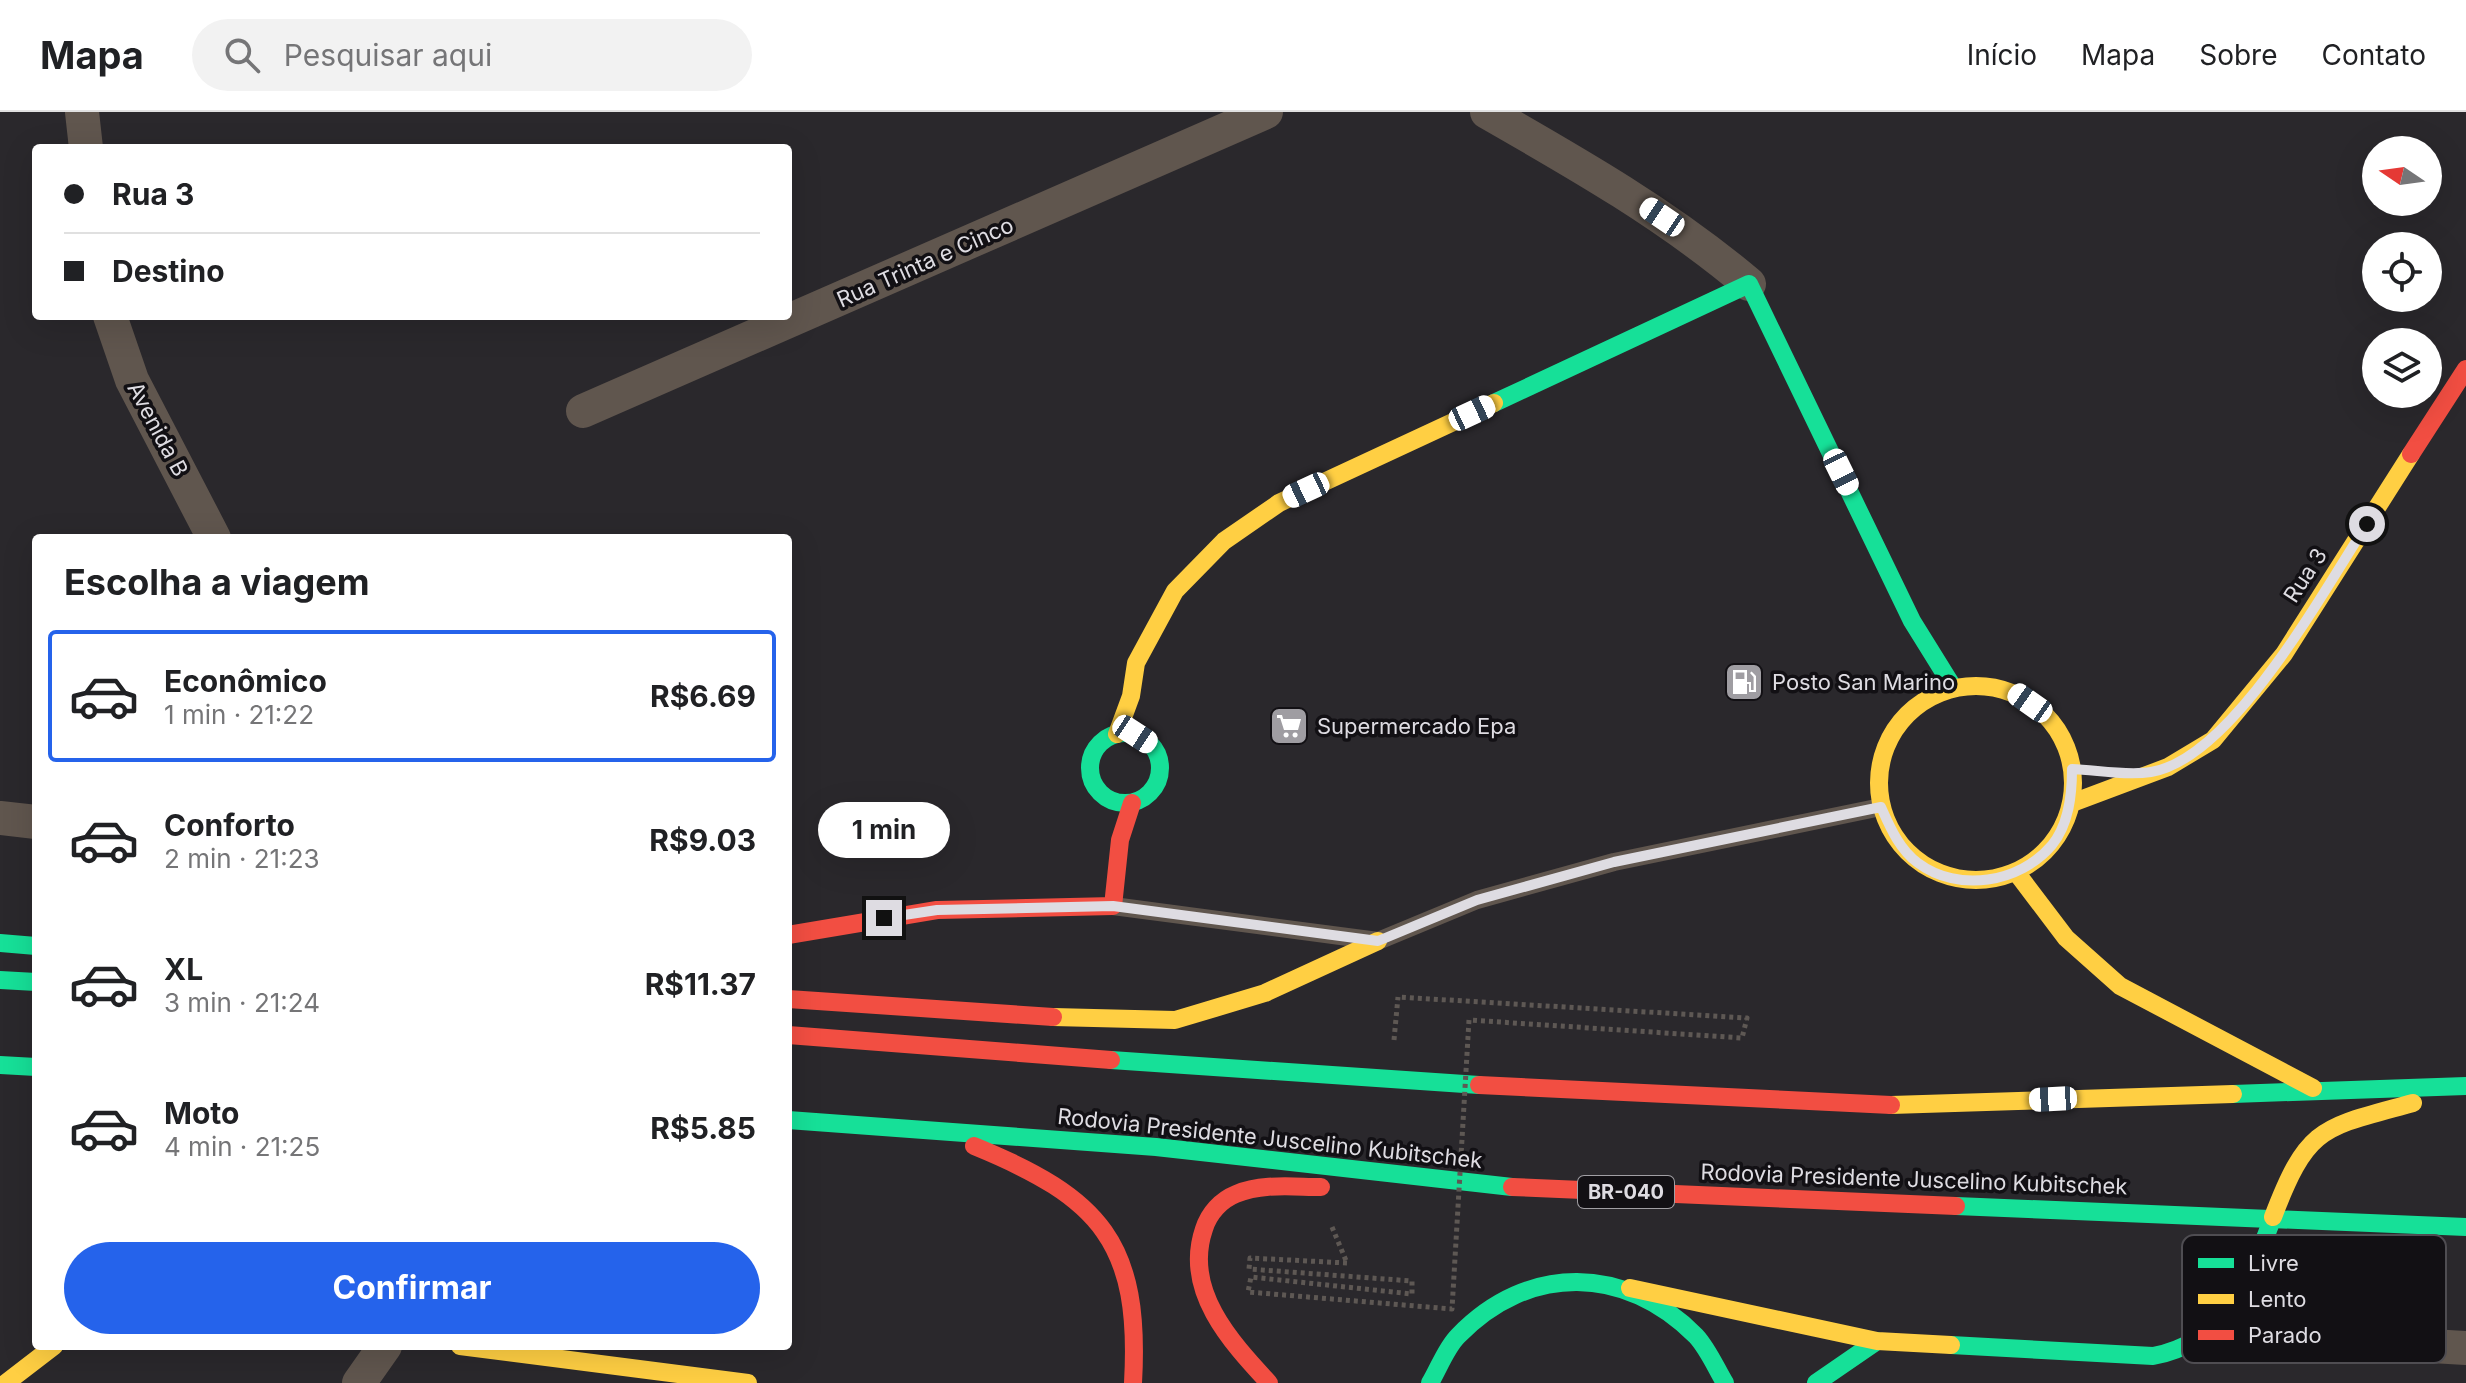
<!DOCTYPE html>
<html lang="pt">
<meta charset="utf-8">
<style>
:root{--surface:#fff;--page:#f2f2f2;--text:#202124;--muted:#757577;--line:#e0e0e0;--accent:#2563eb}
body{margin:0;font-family:Inter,sans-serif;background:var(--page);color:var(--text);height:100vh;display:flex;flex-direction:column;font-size:30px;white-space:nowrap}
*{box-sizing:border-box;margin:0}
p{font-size:26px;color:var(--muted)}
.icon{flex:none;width:44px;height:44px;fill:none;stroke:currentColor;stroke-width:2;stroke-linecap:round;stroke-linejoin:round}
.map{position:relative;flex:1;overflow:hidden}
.details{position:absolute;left:32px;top:422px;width:760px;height:816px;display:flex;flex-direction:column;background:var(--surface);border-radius:8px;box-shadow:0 8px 32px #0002}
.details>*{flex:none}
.hud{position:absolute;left:32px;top:32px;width:760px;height:176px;border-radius:8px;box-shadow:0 8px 32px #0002;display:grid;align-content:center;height:176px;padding:0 32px;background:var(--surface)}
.needle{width:52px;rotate:283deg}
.buttons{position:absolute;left:2362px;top:24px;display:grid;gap:16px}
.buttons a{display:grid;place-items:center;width:80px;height:80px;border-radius:50%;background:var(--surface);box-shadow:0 8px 32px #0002;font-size:40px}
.end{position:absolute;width:36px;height:36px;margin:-18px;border:10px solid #dedce2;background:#111;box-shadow:0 0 0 4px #111}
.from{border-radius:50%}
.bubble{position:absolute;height:56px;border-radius:28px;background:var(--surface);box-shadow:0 8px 32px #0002;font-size:26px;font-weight:700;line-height:56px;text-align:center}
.car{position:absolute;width:24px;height:48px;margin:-24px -12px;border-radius:10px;box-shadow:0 0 6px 2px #0007;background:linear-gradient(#fff 24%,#345 0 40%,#fff 0 76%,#345 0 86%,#fff 0)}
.hud b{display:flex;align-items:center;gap:28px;height:76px;font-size:30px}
.hud b+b{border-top:2px solid var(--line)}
.hud i{width:20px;height:20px;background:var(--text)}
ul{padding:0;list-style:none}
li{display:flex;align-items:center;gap:24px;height:132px;margin:0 16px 12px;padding:0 16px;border:4px solid transparent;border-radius:8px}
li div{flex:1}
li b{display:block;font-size:30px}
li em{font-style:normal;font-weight:700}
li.on{border-color:var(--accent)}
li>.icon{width:72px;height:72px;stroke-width:1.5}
h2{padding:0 32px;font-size:36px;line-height:96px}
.action{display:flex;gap:16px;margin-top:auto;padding:16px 32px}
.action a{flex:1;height:92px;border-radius:48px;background:var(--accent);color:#fff;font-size:32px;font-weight:700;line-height:92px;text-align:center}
header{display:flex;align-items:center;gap:48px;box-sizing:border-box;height:112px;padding:0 40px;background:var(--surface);border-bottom:2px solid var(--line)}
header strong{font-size:38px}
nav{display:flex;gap:44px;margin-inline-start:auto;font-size:28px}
.search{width:560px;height:72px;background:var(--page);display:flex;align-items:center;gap:20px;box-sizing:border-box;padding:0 28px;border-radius:44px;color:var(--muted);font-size:30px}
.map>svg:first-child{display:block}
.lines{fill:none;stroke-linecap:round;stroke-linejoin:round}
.path{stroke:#5e5854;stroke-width:5;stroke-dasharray:4 4;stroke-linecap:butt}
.lane{stroke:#60564e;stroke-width:18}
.street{stroke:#60564e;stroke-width:34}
.fast{stroke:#16e098;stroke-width:18}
.slow{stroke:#ffcf43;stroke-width:18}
.jam{stroke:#f24e42;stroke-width:18}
.path-bridge{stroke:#5e5854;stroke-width:5;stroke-dasharray:4 4;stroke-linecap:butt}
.route{stroke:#dedce2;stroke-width:10}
.labels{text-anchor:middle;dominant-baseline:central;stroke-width:7;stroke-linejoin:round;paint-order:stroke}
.shield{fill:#121014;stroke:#a19fa4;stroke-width:2}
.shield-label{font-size:20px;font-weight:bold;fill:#dedce2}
.street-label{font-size:22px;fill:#dedce2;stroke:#121014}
.poi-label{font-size:22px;fill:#dedce2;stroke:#121014;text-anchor:start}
.key{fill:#121014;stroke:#4f4d52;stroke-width:2}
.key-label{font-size:22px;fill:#dedce2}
</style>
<header>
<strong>Mapa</strong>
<div class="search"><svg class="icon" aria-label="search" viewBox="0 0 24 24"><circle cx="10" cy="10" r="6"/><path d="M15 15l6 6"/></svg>Pesquisar aqui</div>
<nav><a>Início</a><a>Mapa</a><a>Sobre</a><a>Contato</a></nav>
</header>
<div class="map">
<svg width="2466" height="1271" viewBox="0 0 2466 1271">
<rect width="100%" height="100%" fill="#2a282c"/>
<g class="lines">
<!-- path -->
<g class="path">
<path d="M1394 928 1398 885"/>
<path d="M1332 1115 1347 1151"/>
</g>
<!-- lane -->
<path class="lane" d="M1113 794 1378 829 1477 788 1614 750 1881 695"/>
<!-- street -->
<g class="street">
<path d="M82 0 86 36"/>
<path d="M1487 0C1578 52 1669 104 1749 172"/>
<path d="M110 204 132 268 214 426"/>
<path d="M583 299 1266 0"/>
<path d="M0 706 36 710"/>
<path d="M2207 1221 2466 1236"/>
<path d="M359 1271 385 1234"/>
</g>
<!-- fast -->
<g class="fast">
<path d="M1494 291 1749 172 1912 509 1953 575"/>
<circle cx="1125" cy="656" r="35"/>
<path d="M0 831 36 834"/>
<path d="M0 868 36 870"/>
<path d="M1111 948 1479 973"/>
<path d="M0 953 36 955"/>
<path d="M2233 982 2466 974"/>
<path d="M788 1008 1156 1035 1512 1075"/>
<path d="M1956 1094 2466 1115"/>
<path d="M1951 1233 2153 1244C2227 1230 2249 1169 2273 1105"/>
<path d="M1430 1271C1439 1256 1446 1236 1458 1224 1528 1151 1626 1153 1696 1224 1708 1237 1716 1256 1725 1271"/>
<path d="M1816 1271 1877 1229"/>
</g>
<!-- slow -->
<g class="slow">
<circle cx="1976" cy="671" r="97"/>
<path d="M1117 622 1131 584 1136 551 1175 479 1224 429 1279 391 1494 291"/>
<path d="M2072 691 2168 655 2213 628 2284 542 2411 342"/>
<path d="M2016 760 2066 826 2120 874 2313 976"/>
<path d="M1053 905 1175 908 1265 881 1378 829"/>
<path d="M1891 993 2233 982"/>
<path d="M2273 1105C2308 1013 2322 1016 2413 991"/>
<path d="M1630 1176 1877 1229 1951 1233"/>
<path d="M460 1234 748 1271"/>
<path d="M6 1271 54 1234"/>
</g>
<!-- jam -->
<g class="jam">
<path d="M2411 342 2466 257"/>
<path d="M788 823 937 798 1113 794 1120 728 1132 691"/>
<path d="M788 887 1053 905"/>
<path d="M788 923 1111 948"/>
<path d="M1479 973 1891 993"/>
<path d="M974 1034C1101 1086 1141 1131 1133 1271"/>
<path d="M1512 1075 1956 1094"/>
<path d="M1269 1271C1230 1229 1183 1178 1204 1117 1209 1101 1221 1088 1236 1082 1262 1071 1293 1075 1321 1075"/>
</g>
<!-- path-bridge -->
<path class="path-bridge" d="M1347 1151 1250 1146 1249 1157 1412 1169V1182L1251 1165 1248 1180 1452 1197 1469 908 1742 926 1747 906 1398 885"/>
</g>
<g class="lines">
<!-- route -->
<path class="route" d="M884 806 937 798 1113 794 1378 829 1477 788 1614 750 1881 695C1890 715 1899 737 1918 751 1958 781 2020 771 2052 733 2069 712 2072 683 2072 657 2097 658 2127 664 2151 660 2232 647 2324 478 2367 412"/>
</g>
<!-- icons -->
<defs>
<g id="fuel-square" transform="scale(2)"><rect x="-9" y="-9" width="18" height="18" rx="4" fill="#9f9da2" stroke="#121014"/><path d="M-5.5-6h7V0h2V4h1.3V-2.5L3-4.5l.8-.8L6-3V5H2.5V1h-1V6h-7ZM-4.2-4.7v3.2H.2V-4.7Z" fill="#fff"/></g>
<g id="supermarket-square" transform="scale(2)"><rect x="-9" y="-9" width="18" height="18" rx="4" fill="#9f9da2" stroke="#121014"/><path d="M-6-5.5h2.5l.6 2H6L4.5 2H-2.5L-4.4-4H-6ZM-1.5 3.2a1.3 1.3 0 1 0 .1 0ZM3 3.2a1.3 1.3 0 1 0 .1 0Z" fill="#fff"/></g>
</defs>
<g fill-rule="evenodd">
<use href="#fuel-square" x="1744" y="570"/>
<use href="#supermarket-square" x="1289" y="614"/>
</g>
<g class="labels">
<!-- shield labels -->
<rect class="shield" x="1578" y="1064" width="96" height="32" rx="6"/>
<g class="shield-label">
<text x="1626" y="1080">BR-040</text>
</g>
<!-- street labels -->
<g class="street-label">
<text transform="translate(925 150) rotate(-24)">Rua Trinta e Cinco</text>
<text transform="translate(158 317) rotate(62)">Avenida B</text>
<text transform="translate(2305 463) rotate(-57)">Rua 3</text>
<text transform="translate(1270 1026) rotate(6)">Rodovia Presidente Juscelino Kubitschek</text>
<text transform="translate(1914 1067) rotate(2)">Rodovia Presidente Juscelino Kubitschek</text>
</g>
<!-- poi labels -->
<g class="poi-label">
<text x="1772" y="570">Posto San Marino</text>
<text x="1317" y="614">Supermercado Epa</text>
</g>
</g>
<!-- legend -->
<rect x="2182" y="1123" width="264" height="128" rx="12" class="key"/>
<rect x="2198" y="1146" width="36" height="10" fill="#16e098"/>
<rect x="2198" y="1182" width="36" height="10" fill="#ffcf43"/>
<rect x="2198" y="1218" width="36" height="10" fill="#f24e42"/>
<g class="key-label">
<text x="2248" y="1159">Livre</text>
<text x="2248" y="1195">Lento</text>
<text x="2248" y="1231">Parado</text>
</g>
</svg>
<div class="buttons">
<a><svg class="needle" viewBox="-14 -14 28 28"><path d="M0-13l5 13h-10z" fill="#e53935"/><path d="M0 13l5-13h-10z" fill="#757577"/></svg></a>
<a><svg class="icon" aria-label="locate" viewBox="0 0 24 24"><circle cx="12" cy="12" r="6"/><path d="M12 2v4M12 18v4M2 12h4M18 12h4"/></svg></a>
<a><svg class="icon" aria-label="layers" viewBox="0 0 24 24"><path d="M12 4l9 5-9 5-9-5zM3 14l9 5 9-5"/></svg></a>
</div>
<i class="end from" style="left:2367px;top:412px"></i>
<i class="end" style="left:884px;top:806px"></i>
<div class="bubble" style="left:818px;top:690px;width:132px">1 min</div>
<i class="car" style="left:1662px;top:105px;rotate:304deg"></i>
<i class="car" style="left:1472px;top:301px;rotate:65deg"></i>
<i class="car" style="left:1841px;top:360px;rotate:154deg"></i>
<i class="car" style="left:1306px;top:378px;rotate:245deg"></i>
<i class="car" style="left:2030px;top:591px;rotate:305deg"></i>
<i class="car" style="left:1135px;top:622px;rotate:123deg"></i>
<i class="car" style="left:2053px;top:987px;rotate:267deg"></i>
<div class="hud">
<b><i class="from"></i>Rua 3</b>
<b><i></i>Destino</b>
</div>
<section class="details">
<h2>Escolha a viagem</h2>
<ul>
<li class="on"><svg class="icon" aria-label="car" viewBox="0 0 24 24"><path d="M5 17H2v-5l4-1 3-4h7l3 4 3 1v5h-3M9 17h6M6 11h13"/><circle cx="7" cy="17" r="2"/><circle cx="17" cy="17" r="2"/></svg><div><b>Econômico</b><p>1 min · 21:22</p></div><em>R$6.69</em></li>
<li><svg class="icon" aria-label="car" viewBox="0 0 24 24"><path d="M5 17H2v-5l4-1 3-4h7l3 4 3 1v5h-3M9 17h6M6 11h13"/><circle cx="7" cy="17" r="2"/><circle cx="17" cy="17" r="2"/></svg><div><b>Conforto</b><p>2 min · 21:23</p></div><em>R$9.03</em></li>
<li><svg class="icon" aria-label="car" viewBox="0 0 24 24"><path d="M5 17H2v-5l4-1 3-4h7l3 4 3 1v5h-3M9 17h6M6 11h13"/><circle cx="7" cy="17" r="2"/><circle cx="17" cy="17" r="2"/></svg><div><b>XL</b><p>3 min · 21:24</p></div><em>R$11.37</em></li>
<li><svg class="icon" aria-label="car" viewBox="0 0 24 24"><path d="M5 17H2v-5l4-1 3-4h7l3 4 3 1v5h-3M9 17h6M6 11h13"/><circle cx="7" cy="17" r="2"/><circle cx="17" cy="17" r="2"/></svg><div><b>Moto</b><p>4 min · 21:25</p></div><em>R$5.85</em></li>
</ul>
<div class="action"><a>Confirmar</a></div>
</section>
</div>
